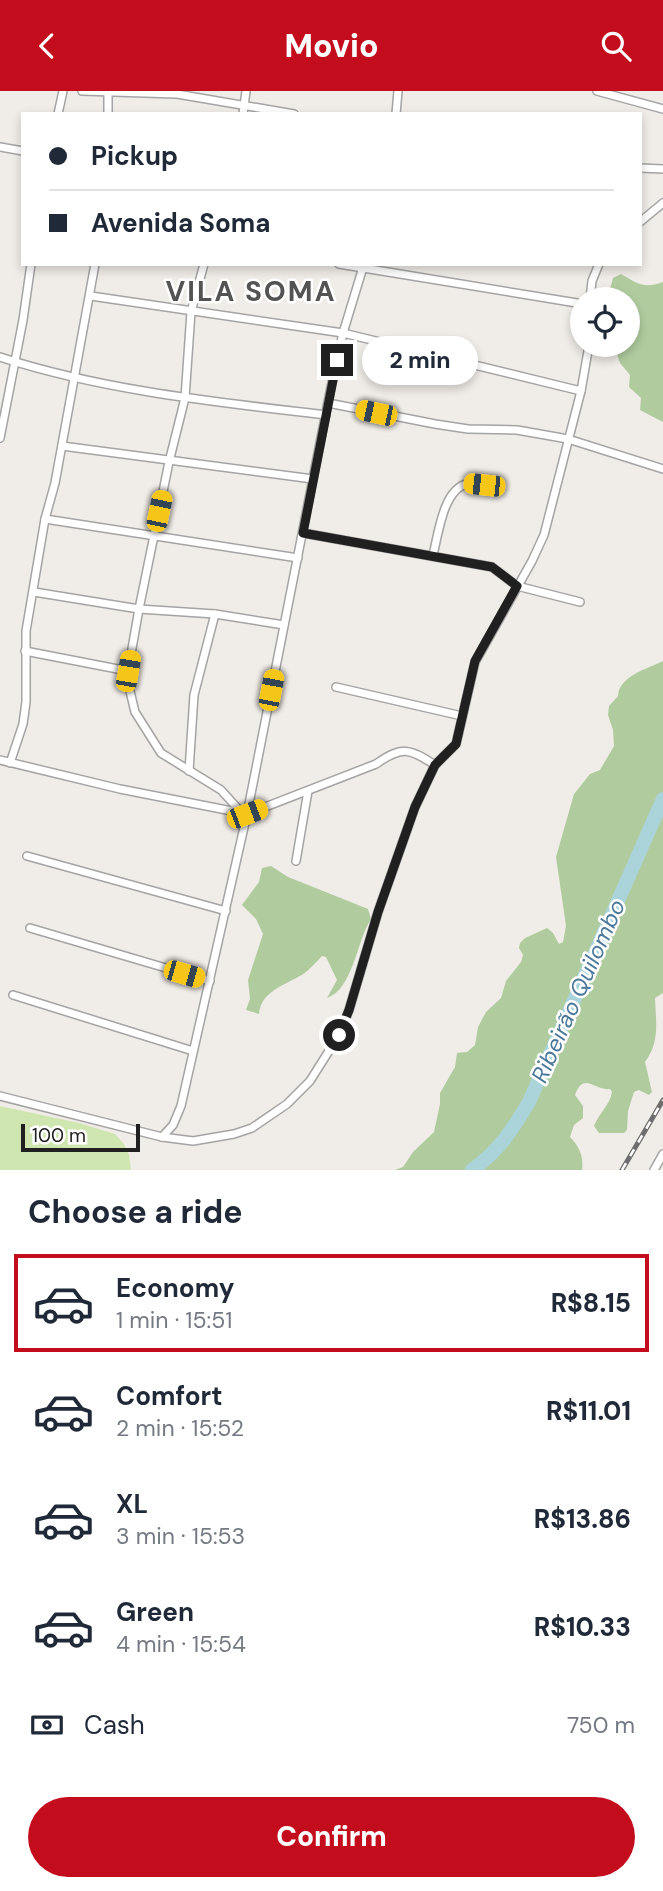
<!DOCTYPE html>
<meta charset="utf-8">
<style>
:root{--surface:#fff;--page:#f2f2f3;--text:#1f2937;--muted:#747a83;--line:#e0e1e3;--accent:#c30d1c}
body{margin:0;font-family:"DM Sans",sans-serif;background:var(--page);color:var(--text);height:100vh;display:flex;flex-direction:column;font-size:26px;white-space:nowrap}
*{box-sizing:border-box;margin:0}
p{font-size:23px;color:var(--muted)}
.icon{flex:none;width:38px;height:38px;fill:none;stroke:currentColor;stroke-width:2;stroke-linecap:round;stroke-linejoin:round}
.map{position:relative;height:1079px;overflow:hidden}
.details{display:flex;flex-direction:column;background:var(--surface);flex:1}
.details>*{flex:none}
.hud{position:absolute;left:21px;top:21px;width:621px;height:154px;border-radius:0px;box-shadow:0 4px 10px #0003;display:grid;align-content:center;height:154px;padding:0 28px;background:var(--surface)}
.buttons{position:absolute;left:570px;top:196px;display:grid;gap:14px}
.buttons a{display:grid;place-items:center;width:70px;height:70px;border-radius:50%;background:var(--surface);box-shadow:0 4px 10px #0003;font-size:35px}
.scale{position:absolute;left:21px;bottom:18px;width:119px;box-sizing:border-box;padding-left:7px;border:4px solid #202020;border-top:0;font-size:19px;line-height:24px;white-space:nowrap;color:#202020;-webkit-text-stroke:5px #fff;paint-order:stroke}
.end{position:absolute;width:32px;height:32px;margin:-16px;border:9px solid #202020;background:#fff;box-shadow:0 0 0 4px #fff}
.from{border-radius:50%}
.bubble{position:absolute;height:49px;border-radius:24px;background:var(--surface);box-shadow:0 4px 10px #0003;font-size:23px;font-weight:800;line-height:49px;text-align:center}
.car{position:absolute;width:21px;height:42px;margin:-21px -10px;border-radius:9px;box-shadow:0 0 5px 2px #0007;background:linear-gradient(#f5c518 24%,#345 0 40%,#f5c518 0 76%,#345 0 86%,#f5c518 0)}
.hud b{display:flex;align-items:center;gap:24px;height:66px;font-size:26px}
.hud b+b{border-top:2px solid var(--line)}
.hud i{width:18px;height:18px;background:var(--text)}
ul{padding:0;list-style:none}
li{display:flex;align-items:center;gap:21px;height:98px;margin:0 14px 10px;padding:0 14px;border:4px solid transparent;border-radius:0px}
li div{flex:1}
li b{display:block;font-size:26px}
li em{font-style:normal;font-weight:800}
li.current{border-color:var(--accent)}
li>.icon{width:63px;height:63px;stroke-width:1.5}
h2{padding:0 28px;font-size:32px;line-height:84px}
.pay{display:flex;align-items:center;gap:18px;height:77px;padding:0 28px;font-size:26px}
.pay p{margin-inline-start:auto}
.action{display:flex;gap:14px;margin-top:auto;padding:14px 28px}
.action a{flex:1;height:80px;border-radius:42px;background:var(--accent);color:#fff;font-size:28px;font-weight:800;line-height:80px;text-align:center}
header{display:flex;justify-content:space-between;align-items:center;height:91px;padding:0 28px;background:var(--accent);color:#fff;font-size:32px;font-weight:800}
.map>svg:first-child{display:block}
.grass{fill:#d0e6b1}
.forest{fill:#b0cc9f}
.lines{fill:none;stroke-linecap:round;stroke-linejoin:round}
.river{stroke:#abd4da;stroke-width:14}
.street-casing{stroke:#a4a4a4;stroke-width:10}
.street{stroke:#fff;stroke-width:7}
.rail-casing{stroke:#6e6e6e;stroke-width:5}
.rail{stroke:#fff;stroke-width:2.5;stroke-dasharray:8;stroke-linecap:butt}
.route{stroke:#202020;stroke-width:9}
.labels{text-anchor:middle;dominant-baseline:central;stroke-width:5;stroke-linejoin:round;paint-order:stroke}
.water-label{font-size:23px;font-style:italic;fill:#4c799b;stroke:#fff}
.district-label{font-size:28px;font-weight:bold;letter-spacing:2px;fill:#535353;stroke:#fff}
</style>
<header><svg class="icon" aria-label="back" viewBox="0 0 24 24"><path d="M15 5l-7 7 7 7"/></svg>Movio<svg class="icon" aria-label="search" viewBox="0 0 24 24"><circle cx="10" cy="10" r="6"/><path d="M15 15l6 6"/></svg></header>
<div class="map">
<svg width="663" height="1079" viewBox="0 0 663 1079">
<rect width="100%" height="100%" fill="#f0ece7"/>
<!-- grass -->
<path class="grass" d="M0 1015 79 1032 115 1043 124 1053 129 1064 131 1079H0Z"/>
<!-- forest -->
<g class="forest">
<path d="M621 183C638 193 644 198 663 191V331L640 319 641 307 629 296 630 284 620 272 614 254H628V208H613L610 198 613 187Z"/>
<path d="M663 570V902L655 907C656 931 660 951 645 971L652 1001 649 1004 639 999 634 1001 628 1020 627 1039 624 1042H599L594 1035C599 1022 610 1014 612 1001L610 998C594 1000 584 980 575 1004L583 1015V1027L574 1034 570 1046C579 1055 584 1066 582 1079H395L403 1076 413 1061 434 1041 440 1013V1002L455 976 457 962 467 961 475 954 478 936 486 921 501 907 506 890 521 871 523 864 519 857 520 852 525 847 547 837 553 842 559 853 563 851 566 835 556 766 574 703 590 683 600 679 614 655 613 639 608 624 609 615 618 605C619 585 647 578 663 570Z"/>
<path d="M271 775 288 786 368 818 371 828C357 849 353 898 327 907L337 889 326 866 322 865C317 870 312 876 306 881 290 893 261 898 259 923L246 919 250 908 248 889 263 843 256 828 242 814 259 791 262 777Z"/>
</g>
<g class="lines">
<!-- river -->
<path class="river" d="M472 1079C498 1061 513 1038 529 1011L663 708"/>
<!-- street casing -->
<g class="street-casing">
<g id="street">
<path d="M82 0 177 3 294 23"/>
<path d="M597 0 663 18"/>
<path d="M58 23 63 0"/>
<path d="M108 23V0"/>
<path d="M243 23 246 0"/>
<path d="M396 23 398 0"/>
<path d="M0 56 23 60"/>
<path d="M640 77 663 78"/>
<path d="M640 131 663 112"/>
<path d="M204 173 191 221 185 307 169 371 139 518 128 580 129 596 135 621 161 662 221 699 241 721"/>
<path d="M339 173 583 213"/>
<path d="M91 205 343 242 581 300"/>
<path d="M590 208 592 190 599 173"/>
<path d="M0 266C105 300 217 311 326 324"/>
<path d="M328 312 435 333 468 338 517 339 568 348 663 378"/>
<path d="M0 347 23 229 31 173"/>
<path d="M62 355 313 388"/>
<path d="M45 428 298 467"/>
<path d="M303 442 492 476 517 495 580 511"/>
<path d="M433 464C438 445 443 398 467 393 476 391 489 395 499 396"/>
<path d="M34 501 139 518 215 523 284 534"/>
<path d="M25 560 128 580"/>
<path d="M336 596 462 625"/>
<path d="M0 669 120 698 247 723 376 673C402 655 409 657 435 674"/>
<path d="M10 672 23 633 26 611V540L45 428 55 392 95 173"/>
<path d="M189 680 194 604 215 523"/>
<path d="M27 765 226 820"/>
<path d="M296 770 308 700"/>
<path d="M30 837 210 890"/>
<path d="M13 904 193 960"/>
<path d="M0 1005 162 1046 193 1050 234 1043 252 1037 287 1013 310 990 339 944 349 919 378 821 415 716 435 674 456 653 475 571 532 470 544 444 581 300 589 254"/>
<path d="M162 1046 173 1034 181 1015 247 723 331 296 343 242 364 173"/>
<path d="M654 1079 663 1063"/>
</g>
</g>
<!-- street -->
<use href="#street" class="street"/>
<!-- rail casing -->
<g class="rail-casing">
<path id="rail" d="M622 1079 663 1009"/>
</g>
<!-- rail -->
<use href="#rail" class="rail"/>
</g>
<g class="lines">
<!-- route -->
<path class="route" d="M337 269 303 442 492 476 517 495 475 570 456 653 435 674 415 716 378 821 349 919 339 944"/>
</g>
<g class="labels">
<!-- water labels -->
<g class="water-label">
<text transform="translate(578 900) rotate(-66)">Ribeirão Quilombo</text>
</g>
<!-- district labels -->
<g class="district-label">
<text x="251" y="200">VILA SOMA</text>
</g>
</g>
</svg>
<div class="buttons">
<a><svg class="icon" aria-label="locate" viewBox="0 0 24 24"><circle cx="12" cy="12" r="6"/><path d="M12 2v4M12 18v4M2 12h4M18 12h4"/></svg></a>
</div>
<div class="scale">100 m</div>
<i class="end from" style="left:339px;top:944px"></i>
<i class="end" style="left:337px;top:269px"></i>
<div class="bubble" style="left:362px;top:245px;width:116px">2 min</div>
<i class="car" style="left:376px;top:322px;rotate:282deg"></i>
<i class="car" style="left:484px;top:394px;rotate:276deg"></i>
<i class="car" style="left:159px;top:420px;rotate:12deg"></i>
<i class="car" style="left:128px;top:580px;rotate:10deg"></i>
<i class="car" style="left:271px;top:599px;rotate:11deg"></i>
<i class="car" style="left:247px;top:723px;rotate:69deg"></i>
<i class="car" style="left:184px;top:883px;rotate:106deg"></i>
<div class="hud">
<b><i class="from"></i>Pickup</b>
<b><i></i>Avenida Soma</b>
</div>
</div>
<section class="details">
<h2>Choose a ride</h2>
<ul>
<li class="current"><svg class="icon" aria-label="car" viewBox="0 0 24 24"><path d="M5 17H2v-5l4-1 3-4h7l3 4 3 1v5h-3M9 17h6M6 11h13"/><circle cx="7" cy="17" r="2"/><circle cx="17" cy="17" r="2"/></svg><div><b>Economy</b><p>1 min · 15:51</p></div><em>R$8.15</em></li>
<li><svg class="icon" aria-label="car" viewBox="0 0 24 24"><path d="M5 17H2v-5l4-1 3-4h7l3 4 3 1v5h-3M9 17h6M6 11h13"/><circle cx="7" cy="17" r="2"/><circle cx="17" cy="17" r="2"/></svg><div><b>Comfort</b><p>2 min · 15:52</p></div><em>R$11.01</em></li>
<li><svg class="icon" aria-label="car" viewBox="0 0 24 24"><path d="M5 17H2v-5l4-1 3-4h7l3 4 3 1v5h-3M9 17h6M6 11h13"/><circle cx="7" cy="17" r="2"/><circle cx="17" cy="17" r="2"/></svg><div><b>XL</b><p>3 min · 15:53</p></div><em>R$13.86</em></li>
<li><svg class="icon" aria-label="car" viewBox="0 0 24 24"><path d="M5 17H2v-5l4-1 3-4h7l3 4 3 1v5h-3M9 17h6M6 11h13"/><circle cx="7" cy="17" r="2"/><circle cx="17" cy="17" r="2"/></svg><div><b>Green</b><p>4 min · 15:54</p></div><em>R$10.33</em></li>
</ul>
<div class="pay"><svg class="icon" aria-label="cash" viewBox="0 0 24 24"><path d="M3 7h18v10H3z"/><circle cx="12" cy="12" r="2"/></svg>Cash<p>750 m</p></div>
<div class="action"><a>Confirm</a></div>
</section>
